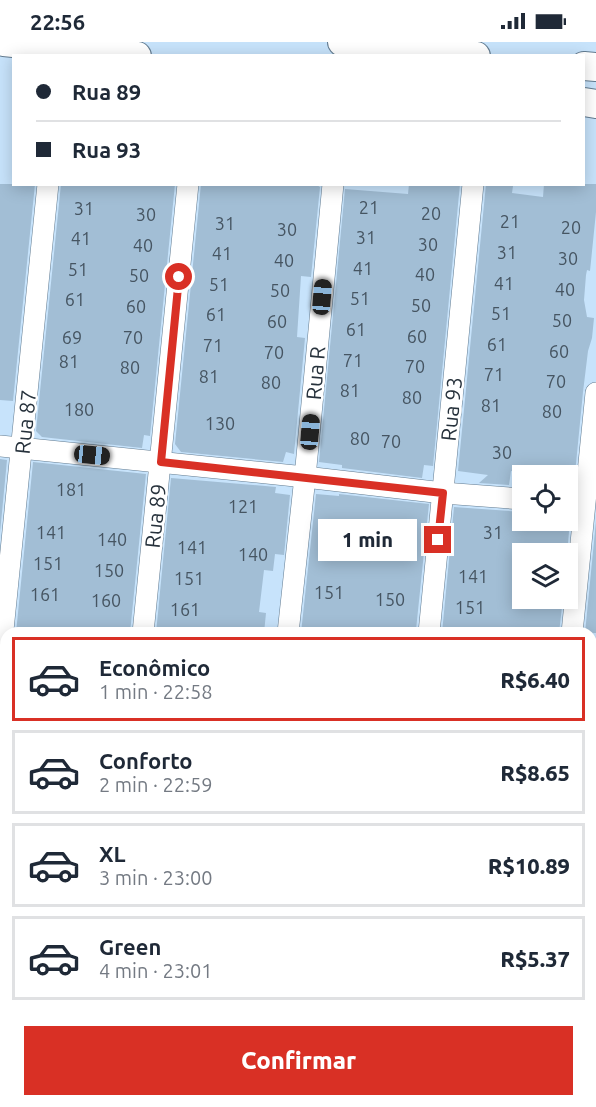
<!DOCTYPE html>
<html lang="pt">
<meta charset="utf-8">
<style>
:root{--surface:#fff;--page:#f2f2f3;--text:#1f2937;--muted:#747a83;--line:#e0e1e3;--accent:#d93025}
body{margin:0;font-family:Ubuntu,sans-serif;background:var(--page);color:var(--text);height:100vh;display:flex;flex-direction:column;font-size:22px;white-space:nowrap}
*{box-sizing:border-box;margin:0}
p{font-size:20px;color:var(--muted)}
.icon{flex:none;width:33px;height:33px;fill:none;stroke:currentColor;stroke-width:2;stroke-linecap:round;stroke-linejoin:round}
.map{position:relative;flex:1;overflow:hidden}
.sheet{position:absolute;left:0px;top:585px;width:597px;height:480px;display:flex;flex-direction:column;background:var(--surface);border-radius:18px 18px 0 0;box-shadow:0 3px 15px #0003}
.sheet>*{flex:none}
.guide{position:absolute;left:12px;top:12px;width:573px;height:132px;border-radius:0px;box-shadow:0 3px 15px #0003;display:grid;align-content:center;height:132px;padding:0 24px;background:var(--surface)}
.controls{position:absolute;left:512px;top:423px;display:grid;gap:12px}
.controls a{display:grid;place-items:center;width:66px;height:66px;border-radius:0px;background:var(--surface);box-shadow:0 3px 15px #0003;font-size:30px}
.end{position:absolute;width:27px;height:27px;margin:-14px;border:8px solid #d93025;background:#fff;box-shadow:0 0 0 3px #fff}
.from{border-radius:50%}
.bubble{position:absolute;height:42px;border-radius:0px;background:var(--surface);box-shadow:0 3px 15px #0003;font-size:20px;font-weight:800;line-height:42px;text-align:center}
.car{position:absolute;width:18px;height:36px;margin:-18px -9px;border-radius:8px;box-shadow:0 0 4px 2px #0007;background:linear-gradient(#222 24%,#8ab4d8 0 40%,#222 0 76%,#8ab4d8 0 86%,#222 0)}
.guide b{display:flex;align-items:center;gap:21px;height:57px;font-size:22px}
.guide b+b{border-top:2px solid var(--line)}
.guide i{width:15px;height:15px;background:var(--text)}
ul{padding:10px 0 0;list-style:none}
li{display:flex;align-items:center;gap:18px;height:84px;margin:0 12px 9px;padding:0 12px;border:3px solid var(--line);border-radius:0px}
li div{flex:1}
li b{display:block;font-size:22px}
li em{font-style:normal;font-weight:800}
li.selected{border-color:var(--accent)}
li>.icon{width:54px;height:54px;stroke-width:1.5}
.button{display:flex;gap:12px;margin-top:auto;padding:12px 24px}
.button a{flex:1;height:69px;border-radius:0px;background:var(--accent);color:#fff;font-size:24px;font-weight:800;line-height:69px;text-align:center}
.status{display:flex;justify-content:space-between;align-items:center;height:42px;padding:0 30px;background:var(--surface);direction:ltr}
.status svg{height:16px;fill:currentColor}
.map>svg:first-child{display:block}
.forest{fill:url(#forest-crowns)}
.building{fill:#a2bed5}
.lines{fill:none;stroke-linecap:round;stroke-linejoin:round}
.minor-casing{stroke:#637c91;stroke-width:22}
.tertiary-casing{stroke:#637c91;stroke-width:27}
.secondary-casing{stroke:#637c91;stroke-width:30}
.minor{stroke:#fff;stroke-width:21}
.tertiary{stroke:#fff;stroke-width:26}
.secondary{stroke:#fff;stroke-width:28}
.route{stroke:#d93025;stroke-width:8}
.labels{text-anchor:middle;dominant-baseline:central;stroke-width:5;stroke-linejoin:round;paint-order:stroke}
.number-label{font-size:18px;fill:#465562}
.street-label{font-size:21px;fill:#27323c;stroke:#fff}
</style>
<div class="status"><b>22:56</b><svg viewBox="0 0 49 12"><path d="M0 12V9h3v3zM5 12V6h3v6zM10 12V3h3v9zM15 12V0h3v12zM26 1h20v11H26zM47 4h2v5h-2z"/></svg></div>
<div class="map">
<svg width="596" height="1065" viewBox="0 0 596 1065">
<defs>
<pattern id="forest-crowns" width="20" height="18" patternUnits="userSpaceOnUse" patternTransform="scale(1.5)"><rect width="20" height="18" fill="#d8cd83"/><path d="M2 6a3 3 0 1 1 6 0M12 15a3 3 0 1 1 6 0" fill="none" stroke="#b9b072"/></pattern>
</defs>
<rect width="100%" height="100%" fill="#c7e3fb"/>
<!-- forest -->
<path class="forest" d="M0 1057 6 1059 70 1065H0Z"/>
<!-- building -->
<g class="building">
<path d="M0 142H35L13 359 0 358Z"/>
<path d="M61 142H175L150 394 144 393 142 406 42 395 36 389Z"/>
<path d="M201 142H315L320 145 311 235 301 234 297 295 305 296 294 412 286 410 283 420 181 410 175 402Z"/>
<path d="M409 142H460L433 424 424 423 422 436 342 426V423L319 420 345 147 408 152Z"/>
<path d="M486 142 513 144 512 151 543 155 544 142H596V170L590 229 587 228 586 233 584 258 587 275 594 276 592 296 588 309 583 350 574 442 567 447V434H532L511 429 509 443 479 441 488 433 458 429Z"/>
<path d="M0 417 7 418 0 491Z"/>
<path d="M33 420 146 432 130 591H16Z"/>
<path d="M171 436 276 445 275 451 290 453 284 513 275 512 273 529 264 528 259 570 266 571 264 591H156Z"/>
<path d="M316 452 339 454V452L429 462 416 588 412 587 411 591H361L328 588 327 591H301Z"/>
<path d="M454 465 522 470V478H570L567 513 522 512V556H563L559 591H442Z"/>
<path d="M596 479V591H585Z"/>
</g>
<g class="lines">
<!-- minor casing -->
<g class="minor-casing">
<g id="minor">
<path d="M0 404 305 435 443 451 522 457"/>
<path d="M143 591 188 142"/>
<path d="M288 591 305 435 333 142"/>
<path d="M429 591 473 142"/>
<path d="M572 591 596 351"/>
<path d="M0 618 48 142"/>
<path d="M0 731H6"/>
<path d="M591 790 596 791"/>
<path d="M235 1065 236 1059"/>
</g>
</g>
<!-- tertiary casing -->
<g class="tertiary-casing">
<g id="tertiary">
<path d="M0 1006H6"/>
<path d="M0 1044 6 1045"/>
<path d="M145 1059 204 1065"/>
<path d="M496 1059 548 1065"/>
</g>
</g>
<!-- secondary casing -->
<g class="secondary-casing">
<g id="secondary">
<path d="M4 0 137 14"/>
<path d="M342 0 476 14"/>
<path d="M584 24 596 25"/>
<path d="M584 60 596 62"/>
</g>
</g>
<!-- minor -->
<use href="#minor" class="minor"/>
<!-- tertiary -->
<use href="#tertiary" class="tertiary"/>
<!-- secondary -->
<use href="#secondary" class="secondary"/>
</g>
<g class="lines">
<!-- route -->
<path class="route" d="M179 235 161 420 443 451 438 498"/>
</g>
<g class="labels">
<!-- number labels -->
<g class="number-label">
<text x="369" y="165">21</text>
<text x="84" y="166">31</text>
<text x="431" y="171">20</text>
<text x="146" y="172">30</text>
<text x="510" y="179">21</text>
<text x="225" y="181">31</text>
<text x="571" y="185">20</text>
<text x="287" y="187">30</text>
<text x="366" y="195">31</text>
<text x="81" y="196">41</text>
<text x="428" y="202">30</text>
<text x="143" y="203">40</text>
<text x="507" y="210">31</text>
<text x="222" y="211">41</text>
<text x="568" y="216">30</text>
<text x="284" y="218">40</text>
<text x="363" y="226">41</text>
<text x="78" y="227">51</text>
<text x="425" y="232">40</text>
<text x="139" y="233">50</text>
<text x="504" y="241">41</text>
<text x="219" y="242">51</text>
<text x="565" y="247">40</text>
<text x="280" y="248">50</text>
<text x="360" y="256">51</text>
<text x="75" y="257">61</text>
<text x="421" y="263">50</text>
<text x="136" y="264">60</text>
<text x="501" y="271">51</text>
<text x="216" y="272">61</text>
<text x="562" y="278">50</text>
<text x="277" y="279">60</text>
<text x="356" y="287">61</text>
<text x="417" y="294">60</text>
<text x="72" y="295">69</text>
<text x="133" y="295">70</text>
<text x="497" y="302">61</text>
<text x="213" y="303">71</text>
<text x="559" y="309">60</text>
<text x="274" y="310">70</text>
<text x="353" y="318">71</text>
<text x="69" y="319">81</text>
<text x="415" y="324">70</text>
<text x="130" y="325">80</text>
<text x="494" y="332">71</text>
<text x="209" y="334">81</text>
<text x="556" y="339">70</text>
<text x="271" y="340">80</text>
<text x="350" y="348">81</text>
<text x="412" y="355">80</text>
<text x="491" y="363">81</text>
<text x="79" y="367">180</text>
<text x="552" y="369">80</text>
<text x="220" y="381">130</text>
<text x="360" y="396">80</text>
<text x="391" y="399">70</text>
<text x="502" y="410">30</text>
<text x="71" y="447">181</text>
<text x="243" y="464">121</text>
<text x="51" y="490">141</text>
<text x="493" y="490">31</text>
<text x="112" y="497">140</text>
<text x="192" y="505">141</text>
<text x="253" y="512">140</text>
<text x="48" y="521">151</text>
<text x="109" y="528">150</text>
<text x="473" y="534">141</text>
<text x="189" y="536">151</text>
<text x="329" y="550">151</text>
<text x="45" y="552">161</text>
<text x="390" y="557">150</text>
<text x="106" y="558">160</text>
<text x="470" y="565">151</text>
<text x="185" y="567">161</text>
</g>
<!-- street labels -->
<g class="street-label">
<text transform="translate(315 331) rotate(-85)">Rua R</text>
<text transform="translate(451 367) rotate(-84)">Rua 93</text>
<text transform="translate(25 380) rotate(-84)">Rua 87</text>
<text transform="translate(155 474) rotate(-84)">Rua 89</text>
</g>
</g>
</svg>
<div class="controls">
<a><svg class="icon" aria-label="locate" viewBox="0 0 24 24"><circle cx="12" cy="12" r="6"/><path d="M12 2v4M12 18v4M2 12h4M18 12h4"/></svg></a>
<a><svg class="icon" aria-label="layers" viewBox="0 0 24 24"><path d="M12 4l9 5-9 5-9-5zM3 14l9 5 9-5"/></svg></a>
</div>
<i class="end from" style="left:179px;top:235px"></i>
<i class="end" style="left:438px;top:498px"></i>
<div class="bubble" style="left:318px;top:477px;width:99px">1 min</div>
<i class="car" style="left:322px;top:255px;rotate:5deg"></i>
<i class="car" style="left:310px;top:390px;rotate:5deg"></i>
<i class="car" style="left:92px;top:413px;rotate:96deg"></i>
<div class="guide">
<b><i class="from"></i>Rua 89</b>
<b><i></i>Rua 93</b>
</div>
<section class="sheet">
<ul>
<li class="selected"><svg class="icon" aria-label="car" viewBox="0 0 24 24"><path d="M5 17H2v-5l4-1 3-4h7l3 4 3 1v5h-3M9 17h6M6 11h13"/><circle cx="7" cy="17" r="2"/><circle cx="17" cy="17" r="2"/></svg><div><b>Econômico</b><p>1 min · 22:58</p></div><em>R$6.40</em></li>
<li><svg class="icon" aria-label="car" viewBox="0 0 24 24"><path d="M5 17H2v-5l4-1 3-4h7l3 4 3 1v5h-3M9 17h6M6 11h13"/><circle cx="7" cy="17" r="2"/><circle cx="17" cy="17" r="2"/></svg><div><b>Conforto</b><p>2 min · 22:59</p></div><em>R$8.65</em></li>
<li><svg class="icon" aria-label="car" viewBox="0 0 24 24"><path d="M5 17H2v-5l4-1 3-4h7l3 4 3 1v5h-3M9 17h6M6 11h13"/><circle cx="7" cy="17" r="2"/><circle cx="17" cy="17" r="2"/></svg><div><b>XL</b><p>3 min · 23:00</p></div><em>R$10.89</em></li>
<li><svg class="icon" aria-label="car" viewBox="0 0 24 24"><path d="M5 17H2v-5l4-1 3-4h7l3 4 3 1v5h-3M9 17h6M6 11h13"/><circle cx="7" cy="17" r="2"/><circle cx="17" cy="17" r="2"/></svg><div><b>Green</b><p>4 min · 23:01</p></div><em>R$5.37</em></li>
</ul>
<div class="button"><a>Confirmar</a></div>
</section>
</div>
